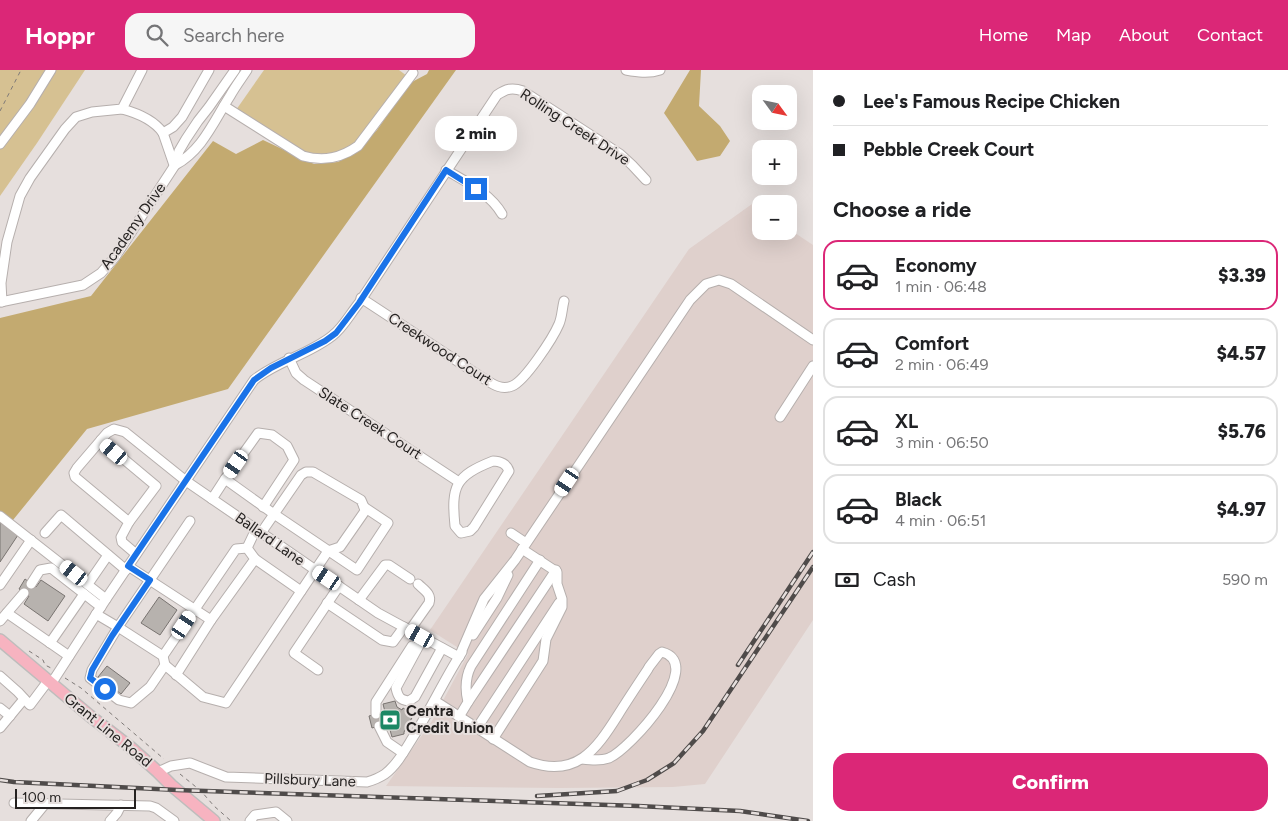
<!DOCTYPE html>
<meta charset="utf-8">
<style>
:root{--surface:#fff;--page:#f6f6f6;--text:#202124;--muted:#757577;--line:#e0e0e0;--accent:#db2777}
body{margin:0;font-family:Figtree,sans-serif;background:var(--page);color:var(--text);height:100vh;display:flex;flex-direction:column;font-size:19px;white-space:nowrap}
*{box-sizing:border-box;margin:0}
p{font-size:16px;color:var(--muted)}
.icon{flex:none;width:28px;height:28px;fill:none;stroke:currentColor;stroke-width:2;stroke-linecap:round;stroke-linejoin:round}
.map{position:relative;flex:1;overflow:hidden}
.panel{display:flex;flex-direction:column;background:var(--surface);width:475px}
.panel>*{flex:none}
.banner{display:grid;align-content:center;height:110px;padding:0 20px;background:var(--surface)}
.needle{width:32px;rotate:123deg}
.tools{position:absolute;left:752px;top:15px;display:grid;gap:10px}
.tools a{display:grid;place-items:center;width:45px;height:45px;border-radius:10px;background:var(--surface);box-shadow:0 5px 20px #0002;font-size:25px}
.scale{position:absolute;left:15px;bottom:12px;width:121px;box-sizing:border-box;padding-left:5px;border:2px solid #252221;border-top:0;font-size:14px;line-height:18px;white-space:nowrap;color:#252221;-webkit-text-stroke:4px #e6dfdd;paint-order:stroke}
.end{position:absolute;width:22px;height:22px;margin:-11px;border:6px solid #1a73e8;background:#fff;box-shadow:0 0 0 2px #fff}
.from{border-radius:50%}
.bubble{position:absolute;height:35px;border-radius:15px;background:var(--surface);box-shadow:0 5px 20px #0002;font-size:16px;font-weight:800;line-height:35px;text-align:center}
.car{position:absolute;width:15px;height:30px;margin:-15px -8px;border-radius:6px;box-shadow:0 0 4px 1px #0007;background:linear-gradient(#fff 24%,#345 0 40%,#fff 0 76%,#345 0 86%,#fff 0)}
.banner b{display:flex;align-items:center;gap:18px;height:48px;font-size:19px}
.banner b+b{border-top:1px solid var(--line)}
.banner i{width:12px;height:12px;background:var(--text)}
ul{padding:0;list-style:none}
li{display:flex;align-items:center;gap:15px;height:70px;margin:0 10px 8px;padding:0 10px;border:2px solid var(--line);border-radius:15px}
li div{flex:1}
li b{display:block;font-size:19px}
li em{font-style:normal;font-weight:800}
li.active{border-color:var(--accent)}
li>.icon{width:45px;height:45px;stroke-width:1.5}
h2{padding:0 20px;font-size:22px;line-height:60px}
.pay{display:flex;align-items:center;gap:12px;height:55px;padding:0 20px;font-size:19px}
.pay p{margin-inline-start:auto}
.action{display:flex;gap:10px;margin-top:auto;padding:10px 20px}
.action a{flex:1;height:58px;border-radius:15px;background:var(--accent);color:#fff;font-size:20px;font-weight:800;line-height:58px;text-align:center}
header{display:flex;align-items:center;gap:30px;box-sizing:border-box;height:70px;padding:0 25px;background:var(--accent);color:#fff}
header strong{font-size:24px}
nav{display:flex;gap:28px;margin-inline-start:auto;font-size:18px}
.search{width:350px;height:45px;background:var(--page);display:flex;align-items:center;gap:12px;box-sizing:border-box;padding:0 18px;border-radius:15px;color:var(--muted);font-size:19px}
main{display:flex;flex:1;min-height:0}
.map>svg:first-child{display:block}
.built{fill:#dfd0cc}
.green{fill:#d6c192}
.forest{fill:#c3aa70}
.building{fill:#b7b2ae;stroke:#797471}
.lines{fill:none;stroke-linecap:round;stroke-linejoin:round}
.minor-casing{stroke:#b6afad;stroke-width:11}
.major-casing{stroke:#bebdbc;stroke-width:14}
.path{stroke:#7f7a78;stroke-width:1;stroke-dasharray:4 4;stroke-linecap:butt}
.minor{stroke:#fff;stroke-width:9}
.major{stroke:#f7b3c0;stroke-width:11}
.rail-casing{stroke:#4f4b4a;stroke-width:4.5}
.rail{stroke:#e6dfdd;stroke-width:2.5;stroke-dasharray:8;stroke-linecap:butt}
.route{stroke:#1a73e8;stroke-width:6}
.labels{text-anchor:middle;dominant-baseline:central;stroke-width:4;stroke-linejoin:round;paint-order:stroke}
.street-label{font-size:15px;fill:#252221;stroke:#e6dfdd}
.poi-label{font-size:15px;font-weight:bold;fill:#252221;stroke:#e6dfdd;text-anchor:start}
</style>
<header>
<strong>Hoppr</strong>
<div class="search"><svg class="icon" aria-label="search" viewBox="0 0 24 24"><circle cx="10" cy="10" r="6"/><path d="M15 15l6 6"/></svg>Search here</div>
<nav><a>Home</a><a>Map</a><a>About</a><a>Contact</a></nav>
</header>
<main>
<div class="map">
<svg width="813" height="751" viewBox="0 0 813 751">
<rect width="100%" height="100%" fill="#e6dfdd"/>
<!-- built -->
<path class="built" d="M752 134 761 140V161H789V159L813 175V550L705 714 673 717 559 718 386 716 432 651 468 584 430 560 689 179Z"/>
<!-- green -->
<g class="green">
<path d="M0 0H85L37 73 0 126Z"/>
<path d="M264 0H399L407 6 356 74 336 83 318 86 304 82 236 40Z"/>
</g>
<!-- forest -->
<g class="forest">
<path d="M429 0H456L228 319 87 359 13 450 0 441V248L91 226 213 71 236 84 263 70 314 94 338 92 354 83 377 60 410 13 427 4Z"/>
<path d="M690 0H701L699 36 720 56 730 71 720 86 697 91 664 43Z"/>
</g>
<!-- building -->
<g class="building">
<path d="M0 452 18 465 0 492Z"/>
<path d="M25 509 36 517 41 510 65 526 48 551 24 534 29 526 19 519Z"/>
<path d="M159 527 177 540 160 565 141 553Z"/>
<path d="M107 596 130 613 121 624 98 607Z"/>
<path d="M395 631 397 637 402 640 403 638 408 641 407 643 413 646 404 662V664L392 667 388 653 372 658 369 646 385 642 383 634Z"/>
</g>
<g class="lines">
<!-- minor casing -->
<g class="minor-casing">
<g id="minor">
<path d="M626 0C637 2 648 4 660 0"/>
<path d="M224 36 303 86C324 92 341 88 358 76L413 3"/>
<path d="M122 39C137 43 154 50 163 63"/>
<path d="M0 74 30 34 51 0"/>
<path d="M174 95 163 63 173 57 182 47 209 0"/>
<path d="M175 95C202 81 214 51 230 26 235 17 241 9 247 0"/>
<path d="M446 100C466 112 490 123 502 144"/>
<path d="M361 228 486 310C494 315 502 320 512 316 525 311 553 268 559 254 562 247 562 239 564 231"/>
<path d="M0 232 83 215 101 203 115 187 175 95 179 81 186 69 198 51 209 37 235 0"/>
<path d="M2 232 1 213 7 172 20 126 30 108 65 59 76 47 92 42 122 39 142 0"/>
<path d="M289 288 296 303 304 310 459 412"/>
<path d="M780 347 813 296"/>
<path d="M101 370 156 416 129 452"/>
<path d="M493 391C500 391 507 394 509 401L474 457 470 461 461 463 455 456C451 416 455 406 493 391Z"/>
<path d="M225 409 258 363 272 365 287 376 294 390 263 437"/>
<path d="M212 429 225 409 274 444 357 500 388 453 364 437"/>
<path d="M0 446 106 529"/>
<path d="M45 463 61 445 126 500"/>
<path d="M511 463 526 473"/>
<path d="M136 484 122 472 121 467 129 452 75 407 74 403 77 398 107 363 114 359 125 362 186 411 378 543 459 587"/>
<path d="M255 489 301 521"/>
<path d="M128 496 211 550 255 489 247 478 256 459"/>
<path d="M31 514 40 500 51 498 101 537"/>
<path d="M88 514 108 485"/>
<path d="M0 515 31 470"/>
<path d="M359 530 385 495H389L410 509"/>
<path d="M327 533 382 570 393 572 404 557"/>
<path d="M7 543 69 586"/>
<path d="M96 544 118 557 92 600 90 608 119 630 131 633 150 617 165 595 203 627 226 633 328 481 340 477 365 441 364 437 361 430 313 402H306L301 405 261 463"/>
<path d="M0 551 24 523"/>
<path d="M410 560 429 533C432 524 424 520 418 514"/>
<path d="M473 565 497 528 508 505"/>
<path d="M423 568 396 618C398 627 400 630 409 631L415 627 442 578"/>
<path d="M50 573 84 524"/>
<path d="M163 586 236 479 247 478"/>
<path d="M459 587 484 529 515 490 690 230 706 214 719 210 731 214 813 270"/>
<path d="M165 595 163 586 118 557 190 451"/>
<path d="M318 600 294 583 339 516"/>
<path d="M176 605 211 550"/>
<path d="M0 606 18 622 30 635 48 611"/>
<path d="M51 614 106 529 254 310C277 291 308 285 332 266 343 258 350 244 359 233L497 25C506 19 512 17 523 21L620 84 632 95 646 110"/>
<path d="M435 631 530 692C576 708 596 680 618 645 628 629 638 614 648 599"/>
<path d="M468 632 556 500"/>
<path d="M0 638 10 646"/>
<path d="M376 644V632L412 576"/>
<path d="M459 647 468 632C465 620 465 608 471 596L540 490"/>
<path d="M379 656 387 672 403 683"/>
<path d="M0 658 24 629"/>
<path d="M477 658 559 533"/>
<path d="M493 669 543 591 546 569 562 537V529L557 514V502L522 479"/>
<path d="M582 689C591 690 600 691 609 688 630 679 707 594 662 582L659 584 649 597"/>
<path d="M158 702 171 696 190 693 226 707 367 712C374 710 379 708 385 704 398 694 406 678 415 664 432 637 445 608 462 582"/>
<path d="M14 733 150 736 156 738 174 751"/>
<path d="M31 751 45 734"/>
<path d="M110 751 117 743 121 735"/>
<path d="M250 751 255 745 276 742 287 751"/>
</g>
</g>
<!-- major casing -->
<g class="major-casing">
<path id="major" d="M0 570 90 646 130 677 158 702 171 715 214 751"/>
</g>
<!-- path -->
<g class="path">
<path d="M0 41 21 0"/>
<path d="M29 581 43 590 45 595 51 598"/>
<path d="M65 608 81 618 164 689"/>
<path d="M180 704 201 721 214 736 231 751"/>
</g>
<!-- minor -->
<use href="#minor" class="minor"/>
<!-- major -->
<use href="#major" class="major"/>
<!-- rail casing -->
<g class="rail-casing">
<g id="rail">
<path d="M738 595 813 482"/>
<path d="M0 710 14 712 177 720 638 736 740 741 808 751"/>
<path d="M537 726 617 721 647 710 674 693 703 661 813 497"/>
</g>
</g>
<!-- rail -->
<use href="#rail" class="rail"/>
</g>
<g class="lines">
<!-- route -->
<path class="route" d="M105 619 90 608 92 600 112 566 150 510 128 496 254 310 271 298 325 271 336 263 359 233 446 100 476 119"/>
</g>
<!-- icons -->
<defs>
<g id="bank-square" transform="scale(1.125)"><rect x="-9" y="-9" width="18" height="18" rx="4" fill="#1c8764" stroke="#e6dfdd"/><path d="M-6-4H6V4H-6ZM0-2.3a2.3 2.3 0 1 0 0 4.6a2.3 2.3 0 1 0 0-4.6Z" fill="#fff"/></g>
</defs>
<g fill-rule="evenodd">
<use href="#bank-square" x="390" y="650"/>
</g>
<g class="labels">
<!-- street labels -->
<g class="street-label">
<text transform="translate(575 57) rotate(33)">Rolling Creek Drive</text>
<text transform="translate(133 156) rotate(-55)">Academy Drive</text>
<text transform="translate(440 279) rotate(33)">Creekwood Court</text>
<text transform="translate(370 353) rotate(33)">Slate Creek Court</text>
<text transform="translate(270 469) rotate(35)">Ballard Lane</text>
<text transform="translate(108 660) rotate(39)">Grant Line Road</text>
<text transform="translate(310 710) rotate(2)">Pillsbury Lane</text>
</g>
<!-- poi labels -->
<g class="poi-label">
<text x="406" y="641">Centra<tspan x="406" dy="17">Credit Union</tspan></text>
</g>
</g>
</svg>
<div class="tools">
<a><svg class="needle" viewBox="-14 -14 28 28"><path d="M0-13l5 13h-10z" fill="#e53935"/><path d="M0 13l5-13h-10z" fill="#757577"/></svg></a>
<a>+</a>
<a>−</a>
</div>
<div class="scale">100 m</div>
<i class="end from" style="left:105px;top:619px"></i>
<i class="end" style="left:476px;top:119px"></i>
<div class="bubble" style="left:435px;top:46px;width:82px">2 min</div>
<i class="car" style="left:114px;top:382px;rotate:310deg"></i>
<i class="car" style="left:236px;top:394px;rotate:215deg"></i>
<i class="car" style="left:567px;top:412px;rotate:214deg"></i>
<i class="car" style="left:74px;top:503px;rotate:308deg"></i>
<i class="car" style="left:327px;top:508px;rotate:304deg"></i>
<i class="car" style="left:184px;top:555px;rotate:34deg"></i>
<i class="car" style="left:420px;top:566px;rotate:299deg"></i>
</div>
<section class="panel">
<div class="banner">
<b><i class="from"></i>Lee's Famous Recipe Chicken</b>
<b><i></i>Pebble Creek Court</b>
</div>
<h2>Choose a ride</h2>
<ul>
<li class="active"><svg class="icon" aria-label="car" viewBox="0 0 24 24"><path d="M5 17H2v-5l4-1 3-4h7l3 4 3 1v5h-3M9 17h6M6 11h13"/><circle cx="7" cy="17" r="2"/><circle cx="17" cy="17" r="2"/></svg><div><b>Economy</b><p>1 min · 06:48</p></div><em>$3.39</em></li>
<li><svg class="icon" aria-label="car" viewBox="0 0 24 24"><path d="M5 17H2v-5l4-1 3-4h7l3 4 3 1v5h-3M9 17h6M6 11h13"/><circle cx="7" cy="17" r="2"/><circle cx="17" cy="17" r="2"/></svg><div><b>Comfort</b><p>2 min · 06:49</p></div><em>$4.57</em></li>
<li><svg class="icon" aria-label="car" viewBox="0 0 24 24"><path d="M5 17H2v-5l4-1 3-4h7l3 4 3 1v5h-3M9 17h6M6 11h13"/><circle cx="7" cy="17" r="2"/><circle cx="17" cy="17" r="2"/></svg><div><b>XL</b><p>3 min · 06:50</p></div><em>$5.76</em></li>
<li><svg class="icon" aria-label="car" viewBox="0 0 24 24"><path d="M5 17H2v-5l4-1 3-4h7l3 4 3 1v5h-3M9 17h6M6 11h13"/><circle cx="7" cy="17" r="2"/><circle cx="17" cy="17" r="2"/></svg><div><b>Black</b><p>4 min · 06:51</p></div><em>$4.97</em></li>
</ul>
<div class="pay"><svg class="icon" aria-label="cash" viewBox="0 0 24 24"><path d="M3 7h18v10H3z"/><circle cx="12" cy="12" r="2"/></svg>Cash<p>590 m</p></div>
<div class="action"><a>Confirm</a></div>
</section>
</main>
